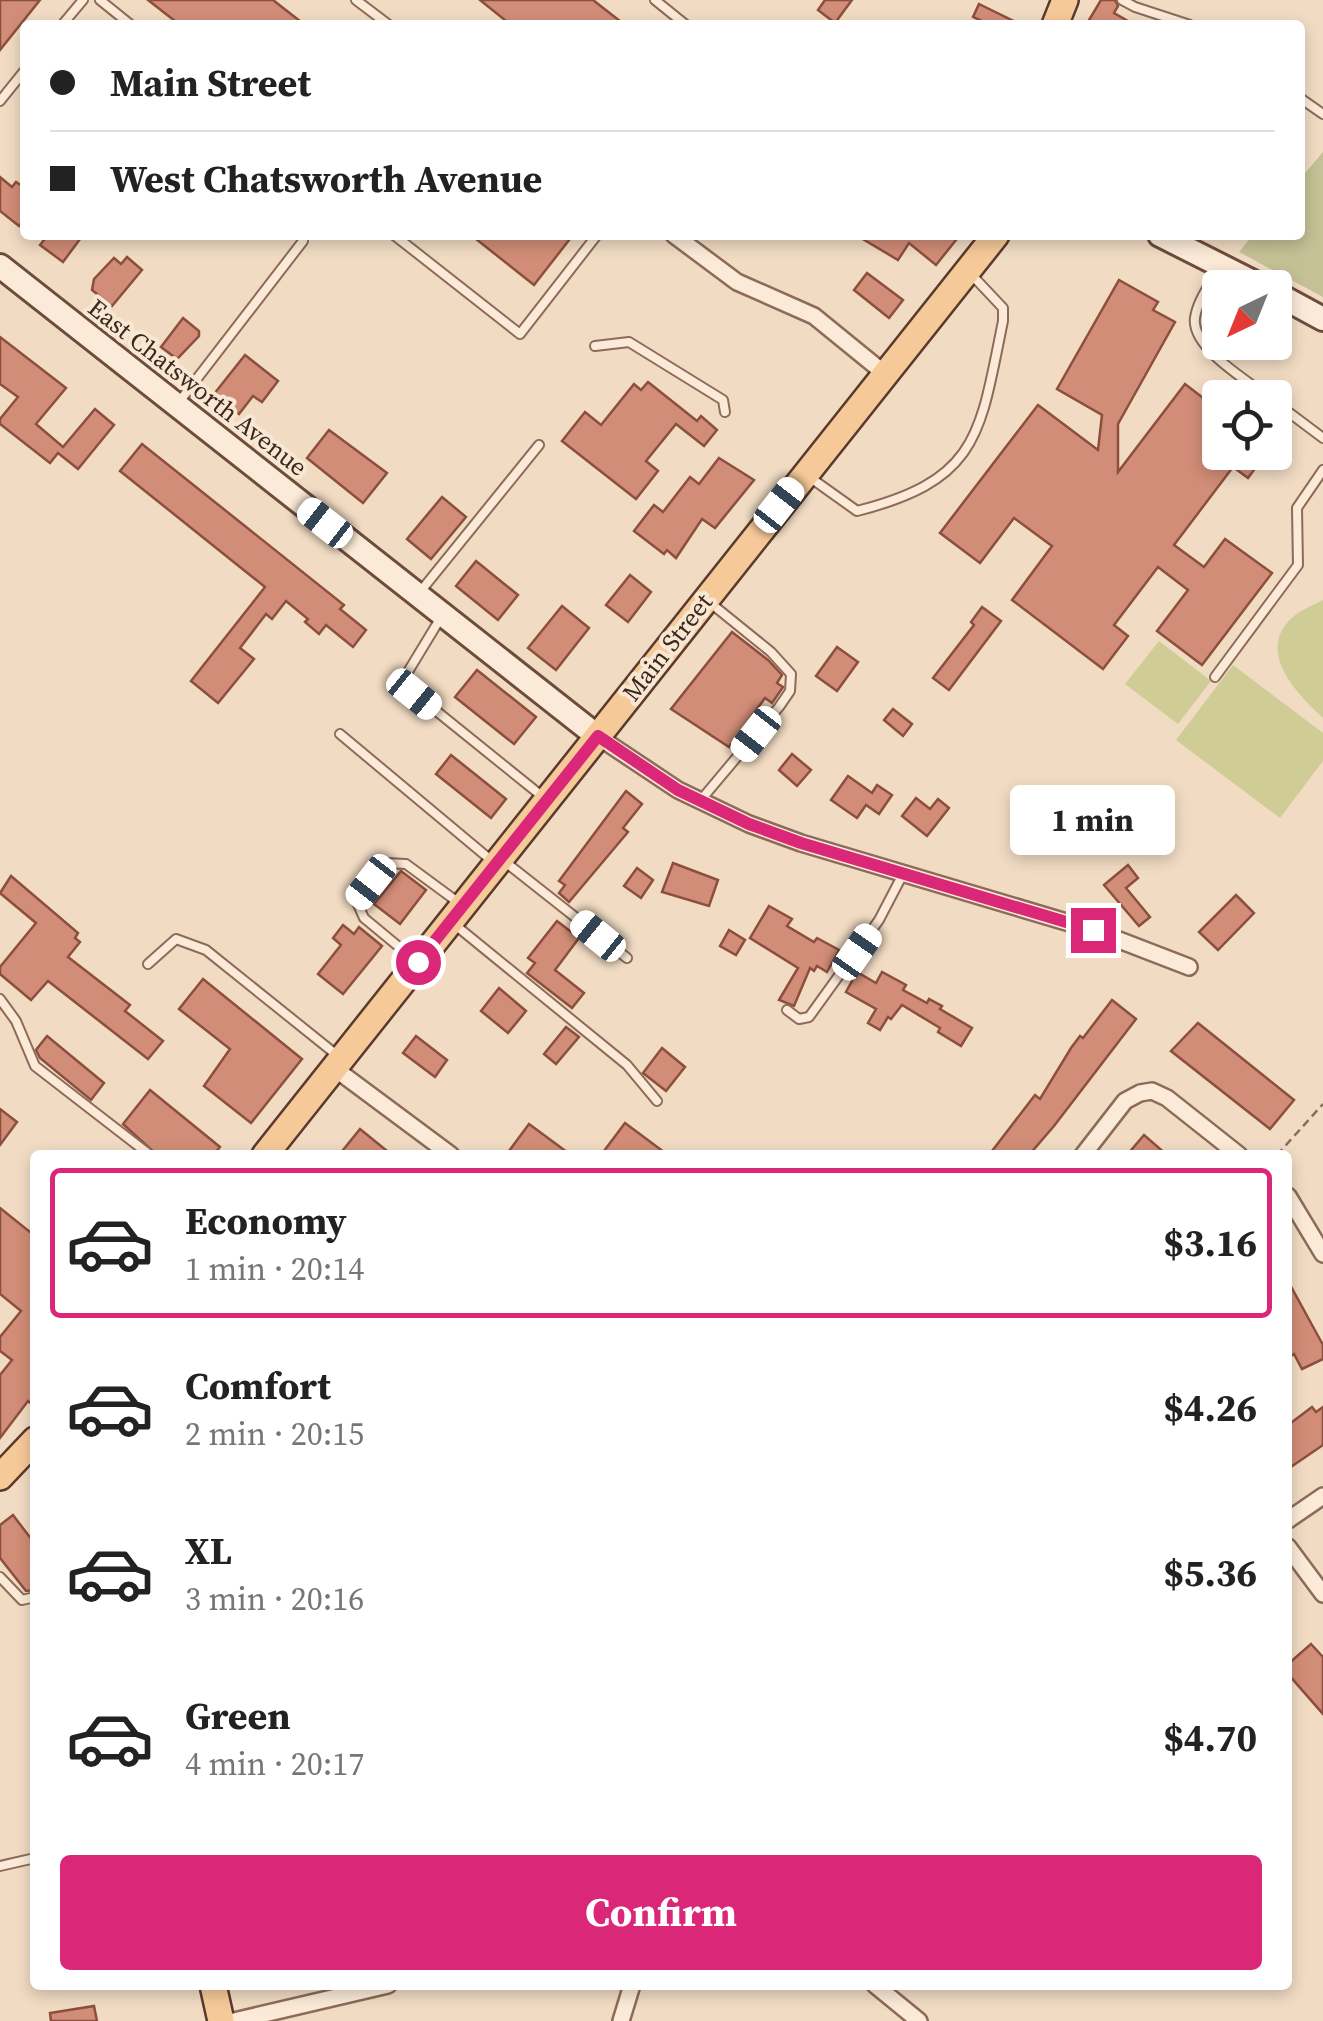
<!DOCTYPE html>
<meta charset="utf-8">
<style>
:root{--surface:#fff;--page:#f2f2f2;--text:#222;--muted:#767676;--line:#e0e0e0;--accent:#db2777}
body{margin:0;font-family:"Source Serif 4",serif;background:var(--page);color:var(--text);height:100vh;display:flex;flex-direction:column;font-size:38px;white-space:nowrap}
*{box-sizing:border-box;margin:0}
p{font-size:32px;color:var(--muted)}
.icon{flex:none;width:55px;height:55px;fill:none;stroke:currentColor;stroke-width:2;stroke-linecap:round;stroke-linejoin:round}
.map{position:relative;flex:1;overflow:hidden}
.details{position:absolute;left:30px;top:1150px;width:1262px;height:840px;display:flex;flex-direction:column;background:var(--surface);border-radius:10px;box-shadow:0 5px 15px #0003}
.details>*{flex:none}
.hud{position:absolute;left:20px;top:20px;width:1285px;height:220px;border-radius:10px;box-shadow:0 5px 15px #0003;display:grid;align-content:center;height:220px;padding:0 30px;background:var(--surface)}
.needle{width:65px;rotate:223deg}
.controls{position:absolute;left:1202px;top:270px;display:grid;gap:20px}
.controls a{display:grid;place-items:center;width:90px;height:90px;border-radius:10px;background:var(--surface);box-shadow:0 5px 15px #0003;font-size:50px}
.end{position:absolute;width:45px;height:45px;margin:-22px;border:12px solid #db2777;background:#fff;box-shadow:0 0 0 5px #fff}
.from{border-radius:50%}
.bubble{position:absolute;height:70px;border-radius:10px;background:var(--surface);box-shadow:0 5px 15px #0003;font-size:32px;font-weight:700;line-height:70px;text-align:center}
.car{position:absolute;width:30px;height:60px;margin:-30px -15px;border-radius:12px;box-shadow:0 0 8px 2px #0007;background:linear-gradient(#fff 24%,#345 0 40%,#fff 0 76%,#345 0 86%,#fff 0)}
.hud b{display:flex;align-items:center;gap:35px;height:95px;font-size:38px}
.hud b+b{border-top:2px solid var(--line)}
.hud i{width:25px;height:25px;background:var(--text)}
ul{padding:18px 0 0;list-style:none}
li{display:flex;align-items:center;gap:30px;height:150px;margin:0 20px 15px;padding:0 10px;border:5px solid transparent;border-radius:10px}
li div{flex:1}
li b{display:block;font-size:38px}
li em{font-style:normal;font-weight:700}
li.selected{border-color:var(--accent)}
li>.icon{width:90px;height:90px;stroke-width:1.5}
.primary-button{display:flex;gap:20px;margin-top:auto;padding:20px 30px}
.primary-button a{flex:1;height:115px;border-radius:10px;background:var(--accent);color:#fff;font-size:40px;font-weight:700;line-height:115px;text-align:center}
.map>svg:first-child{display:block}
.green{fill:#cfcc96}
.cemetery{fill:#c4c196}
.building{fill:#d18d77;stroke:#8d4f3d;stroke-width:2.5}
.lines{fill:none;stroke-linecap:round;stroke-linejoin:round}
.lane-casing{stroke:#8c6b59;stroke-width:12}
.street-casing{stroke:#8c6b59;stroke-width:20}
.secondary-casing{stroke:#6e4c3c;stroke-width:28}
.primary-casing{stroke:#5a3a2d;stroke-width:30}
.path{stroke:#8c6b59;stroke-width:2.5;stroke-dasharray:8 5;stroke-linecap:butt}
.lane{stroke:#fbead7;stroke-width:8}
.street{stroke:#fbead7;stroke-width:15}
.secondary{stroke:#fbead7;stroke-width:22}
.primary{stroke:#f6c999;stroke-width:25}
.route{stroke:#db2777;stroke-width:12}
.labels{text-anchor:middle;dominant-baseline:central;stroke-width:8;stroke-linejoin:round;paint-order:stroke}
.street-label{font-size:25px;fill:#3b271d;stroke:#f7e7d3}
</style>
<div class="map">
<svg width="1323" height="2021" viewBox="0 0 1323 2021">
<rect width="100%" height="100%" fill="#f1dbc3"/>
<!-- green -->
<g class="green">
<path d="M1323 600V718C1296 693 1254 650 1294 616 1302 609 1314 605 1323 600Z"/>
<path d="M1159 641 1211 681 1178 724 1125 684Z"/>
<path d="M1233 665 1323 733V761L1280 818 1176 740Z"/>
</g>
<!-- cemetery -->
<path class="cemetery" d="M1323 152V297L1239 252 1253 235H1300V179Z"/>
<!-- building -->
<g class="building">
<path d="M0 0H40L0 50Z"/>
<path d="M148 0H273L305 25H180Z"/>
<path d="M480 0H593L625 25H511Z"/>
<path d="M825 0H852L835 23 818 10Z"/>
<path d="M1101 0H1115L1118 6 1114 13 1135 25H1086Z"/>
<path d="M979 4 1022 25H990L973 17Z"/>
<path d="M0 177 12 187 16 182 25 188V218L19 226 0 211Z"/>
<path d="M48 235H83L63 262 40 245Z"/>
<path d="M471 235H573L534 285Z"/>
<path d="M856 235H960L936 265 909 243 898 260Z"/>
<path d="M127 257 142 270 112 306 92 290 94 279 114 258 121 264Z"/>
<path d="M867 273 903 300 889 318 854 290Z"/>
<path d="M1119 280 1158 302 1153 310 1175 322 1118 424V472L1185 384 1220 411V452H1267L1248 478 1233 467 1174 545 1204 567 1225 539 1272 573 1202 665 1157 631 1188 590 1158 567 1114 625 1128 636 1103 669 1012 600 1052 546 1014 518 980 563 940 533 1038 405 1098 450 1102 415 1057 389Z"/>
<path d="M183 318 199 331V336L177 359 161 347Z"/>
<path d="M0 337 66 388 36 424 63 447 95 409 114 425 78 469 58 453 50 463 0 424V419L18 397 0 384Z"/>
<path d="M245 355 278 381 262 402 253 396 239 414 214 394Z"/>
<path d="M648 382 697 421 701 416 717 430 704 446 676 424 646 461 658 471 636 499 562 441 585 412 601 425 634 384 641 390Z"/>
<path d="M329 430 387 473 363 503 307 458Z"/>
<path d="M142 444 344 605 340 609 366 630 353 647 326 625 319 634 305 622 308 619 286 601 272 619 266 614 240 648 254 659 218 703 191 681 265 587 120 471Z"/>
<path d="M719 458 754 480 715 528 702 519 676 558 667 550 664 554 634 531 654 505 663 512 690 477 699 484Z"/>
<path d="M442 497 466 517 431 559 407 539Z"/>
<path d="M476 561 518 595 498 620 456 586Z"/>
<path d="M630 575 651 592 628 622 606 605Z"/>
<path d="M562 606 589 628 556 670 528 648Z"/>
<path d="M982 607 1001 621 949 690 933 678 974 625 971 622Z"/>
<path d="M732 632 768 660 782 675 777 683 783 687 772 703 765 698 729 747 671 709Z"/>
<path d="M837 647 858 662 837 691 816 676Z"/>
<path d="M477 670 536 717 514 744 455 697Z"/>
<path d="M893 709 912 724 903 736 884 720Z"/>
<path d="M792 754 811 770 797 786 779 770Z"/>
<path d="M451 755 506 799 491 818 436 774Z"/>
<path d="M848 776 872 793 877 785 892 795 879 814 866 805 857 818 831 800Z"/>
<path d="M626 791 642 804 623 828 628 832 569 902 559 893 565 885 559 881Z"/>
<path d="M916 798 930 809 938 799 949 808 927 836 902 816Z"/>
<path d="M673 863 718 880 709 906 662 892Z"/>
<path d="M1128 865 1138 878 1126 888 1150 917 1139 926 1104 885Z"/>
<path d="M637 868 653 880 641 898 624 886Z"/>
<path d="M401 871 426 890 400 924 374 904Z"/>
<path d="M11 876 78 933 75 938 80 942 68 957 130 1005 125 1011 163 1041 148 1059 48 981 31 1000 0 974V967L36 923 0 893Z"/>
<path d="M1236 895 1254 913 1218 950 1199 932Z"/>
<path d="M769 906 792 919 787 926 814 942 817 938 839 950 827 972 817 966 814 971 810 968 794 1006 779 1000 798 968 750 938Z"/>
<path d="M557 921 579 938 555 970 584 993 572 1008 527 973 535 963 528 958Z"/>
<path d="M343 925 354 934 359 927 382 946 343 994 318 974 341 945 333 938Z"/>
<path d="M729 930 745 940 736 955 720 946Z"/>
<path d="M857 972 876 983 882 972 906 985 903 990 927 1003 929 999 942 1006 940 1009 972 1028 961 1046 938 1032 940 1028 902 1005 891 1019 888 1017 880 1030 868 1023 876 1009 846 992Z"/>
<path d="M203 979 302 1059 251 1123 204 1086 230 1049 179 1009Z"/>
<path d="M499 988 526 1011 508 1033 481 1011Z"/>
<path d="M1112 1000 1136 1019 1054 1126 1029 1155H989L1035 1095 1040 1099 1071 1048 1080 1036 1083 1038Z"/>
<path d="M1198 1023 1294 1100 1270 1129 1171 1051Z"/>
<path d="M566 1027 579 1037 556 1064 544 1054Z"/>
<path d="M47 1036 104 1083 91 1100 40 1058 36 1050Z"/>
<path d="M416 1036 447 1060 435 1077 403 1053Z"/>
<path d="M662 1048 685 1067 666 1091 643 1073Z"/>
<path d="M150 1090 220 1147 213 1155H157L123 1124Z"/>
<path d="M0 1109 17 1122 0 1145Z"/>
<path d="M625 1123 668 1155H601Z"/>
<path d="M529 1124 571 1155H506Z"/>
<path d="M360 1129 392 1155H339Z"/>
<path d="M1144 1135 1167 1155H1127Z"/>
<path d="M0 1208 35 1236V1407L28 1401 0 1438V1375L12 1360 0 1351V1337L21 1311 0 1294Z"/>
<path d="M1288 1281 1323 1345V1359L1302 1369 1294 1354 1288 1358Z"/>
<path d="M1312 1407 1316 1412 1323 1407V1445L1288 1469V1425Z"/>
<path d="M13 1515 35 1544V1590L26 1591 0 1558V1525Z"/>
<path d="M1311 1644 1323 1657V1714L1288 1674V1664Z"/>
<path d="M94 2006 97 2021H51L50 2013Z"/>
</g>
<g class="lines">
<!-- lane casing -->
<g class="lane-casing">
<g id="lane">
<path d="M100 0 131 25"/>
<path d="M356 0 389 25"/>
<path d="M655 0 686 25"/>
<path d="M1122 0 1135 7 1190 25"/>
<path d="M62 25 83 0"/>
<path d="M1300 98 1323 114"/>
<path d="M0 101 25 70"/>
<path d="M394 235 520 334 597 235"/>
<path d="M1219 268C1211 283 1197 301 1195 318 1191 348 1248 381 1270 398"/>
<path d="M595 346 629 342 723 400 725 412"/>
<path d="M179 402 303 241"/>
<path d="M1275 402 1323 438"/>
<path d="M808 476 857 511C980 480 980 433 1003 321V308L970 273"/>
<path d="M420 592 539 445"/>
<path d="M440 619 406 675 414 693 543 797"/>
<path d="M1215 677 1298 565 1297 508 1323 470"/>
<path d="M340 734 492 861"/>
<path d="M700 801 779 707 790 691 791 674 771 652 708 601"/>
<path d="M504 861 627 958"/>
<path d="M454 924 627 1065 657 1101"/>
<path d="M416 961 364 918 356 900 385 863 406 864 459 903"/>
<path d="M148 964 176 939 206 950 338 1056"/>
<path d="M0 999 16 1021 35 1066 150 1155"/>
<path d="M787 1010 799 1019 809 1017 879 920 903 874"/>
<path d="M0 1577 22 1600 35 1597"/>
<path d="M0 1866 35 1858"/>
</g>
</g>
<!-- street casing -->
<g class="street-casing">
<g id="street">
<path d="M674 235 737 282 814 316 884 373"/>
<path d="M597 736 678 790 749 824 801 843 1093 930 1189 967"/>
<path d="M334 1068 451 1155"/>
<path d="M1083 1155 1125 1101 1140 1093 1152 1091 1167 1098 1239 1155"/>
<path d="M1288 1196 1323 1254"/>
<path d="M1288 1520 1323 1496"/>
<path d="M1288 1547 1323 1594"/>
<path d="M875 1985 919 2021"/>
<path d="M234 2021 388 1985"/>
<path d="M621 2021 632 1985"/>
</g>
</g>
<!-- secondary casing -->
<g class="secondary-casing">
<g id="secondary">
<path d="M1160 235 1265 288"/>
<path d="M0 266 597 736"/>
<path d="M1275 293 1323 319"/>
</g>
</g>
<!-- primary casing -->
<g class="primary-casing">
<g id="primary">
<path d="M1055 25 1065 0"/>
<path d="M265 1155 996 235"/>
<path d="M0 1477 35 1440"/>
<path d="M213 1985 221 2021"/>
</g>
</g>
<!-- path -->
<path class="path" d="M1277 1155 1323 1104"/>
<!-- lane -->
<use href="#lane" class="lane"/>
<!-- street -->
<use href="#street" class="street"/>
<!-- secondary -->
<use href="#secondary" class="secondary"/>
<!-- primary -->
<use href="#primary" class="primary"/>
</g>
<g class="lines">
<!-- route -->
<path class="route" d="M418 962 598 736 678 790 749 824 801 843 1093 930"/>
</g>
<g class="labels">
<!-- street labels -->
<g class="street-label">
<text transform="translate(198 387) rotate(38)">East Chatsworth Avenue</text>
<text transform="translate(667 647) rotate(-52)">Main Street</text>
</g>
</g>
</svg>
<div class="controls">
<a><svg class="needle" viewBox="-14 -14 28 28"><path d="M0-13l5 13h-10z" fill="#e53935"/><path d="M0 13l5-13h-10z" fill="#767676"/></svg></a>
<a><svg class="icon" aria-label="locate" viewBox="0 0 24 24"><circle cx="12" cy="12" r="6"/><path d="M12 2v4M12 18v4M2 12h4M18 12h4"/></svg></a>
</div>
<i class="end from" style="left:418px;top:962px"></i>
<i class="end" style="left:1093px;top:930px"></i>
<div class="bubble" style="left:1010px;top:785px;width:165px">1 min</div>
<i class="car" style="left:779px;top:505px;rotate:38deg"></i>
<i class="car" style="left:325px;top:523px;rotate:308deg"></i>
<i class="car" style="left:414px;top:694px;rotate:129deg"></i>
<i class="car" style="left:756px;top:734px;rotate:218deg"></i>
<i class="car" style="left:371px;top:882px;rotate:218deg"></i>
<i class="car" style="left:598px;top:936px;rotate:309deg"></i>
<i class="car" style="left:857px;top:952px;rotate:35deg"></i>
<div class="hud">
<b><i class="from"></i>Main Street</b>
<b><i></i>West Chatsworth Avenue</b>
</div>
<section class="details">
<ul>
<li class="selected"><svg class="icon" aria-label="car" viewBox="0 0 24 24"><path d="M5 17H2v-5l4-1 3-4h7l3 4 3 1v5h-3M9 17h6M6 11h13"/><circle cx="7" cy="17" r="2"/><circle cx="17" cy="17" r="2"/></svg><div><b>Economy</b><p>1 min · 20:14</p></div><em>$3.16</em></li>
<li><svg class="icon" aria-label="car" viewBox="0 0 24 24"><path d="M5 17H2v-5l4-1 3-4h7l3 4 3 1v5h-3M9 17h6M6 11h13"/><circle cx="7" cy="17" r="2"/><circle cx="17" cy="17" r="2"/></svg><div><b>Comfort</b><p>2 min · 20:15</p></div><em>$4.26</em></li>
<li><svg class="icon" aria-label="car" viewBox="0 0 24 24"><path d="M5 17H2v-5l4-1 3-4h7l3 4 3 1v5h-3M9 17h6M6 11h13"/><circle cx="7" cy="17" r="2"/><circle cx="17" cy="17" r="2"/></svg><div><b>XL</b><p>3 min · 20:16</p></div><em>$5.36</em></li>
<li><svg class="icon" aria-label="car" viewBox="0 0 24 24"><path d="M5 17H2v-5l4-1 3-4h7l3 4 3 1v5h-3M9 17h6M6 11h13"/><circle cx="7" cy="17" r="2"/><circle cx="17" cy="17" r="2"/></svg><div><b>Green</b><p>4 min · 20:17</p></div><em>$4.70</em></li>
</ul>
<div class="primary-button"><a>Confirm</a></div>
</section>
</div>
